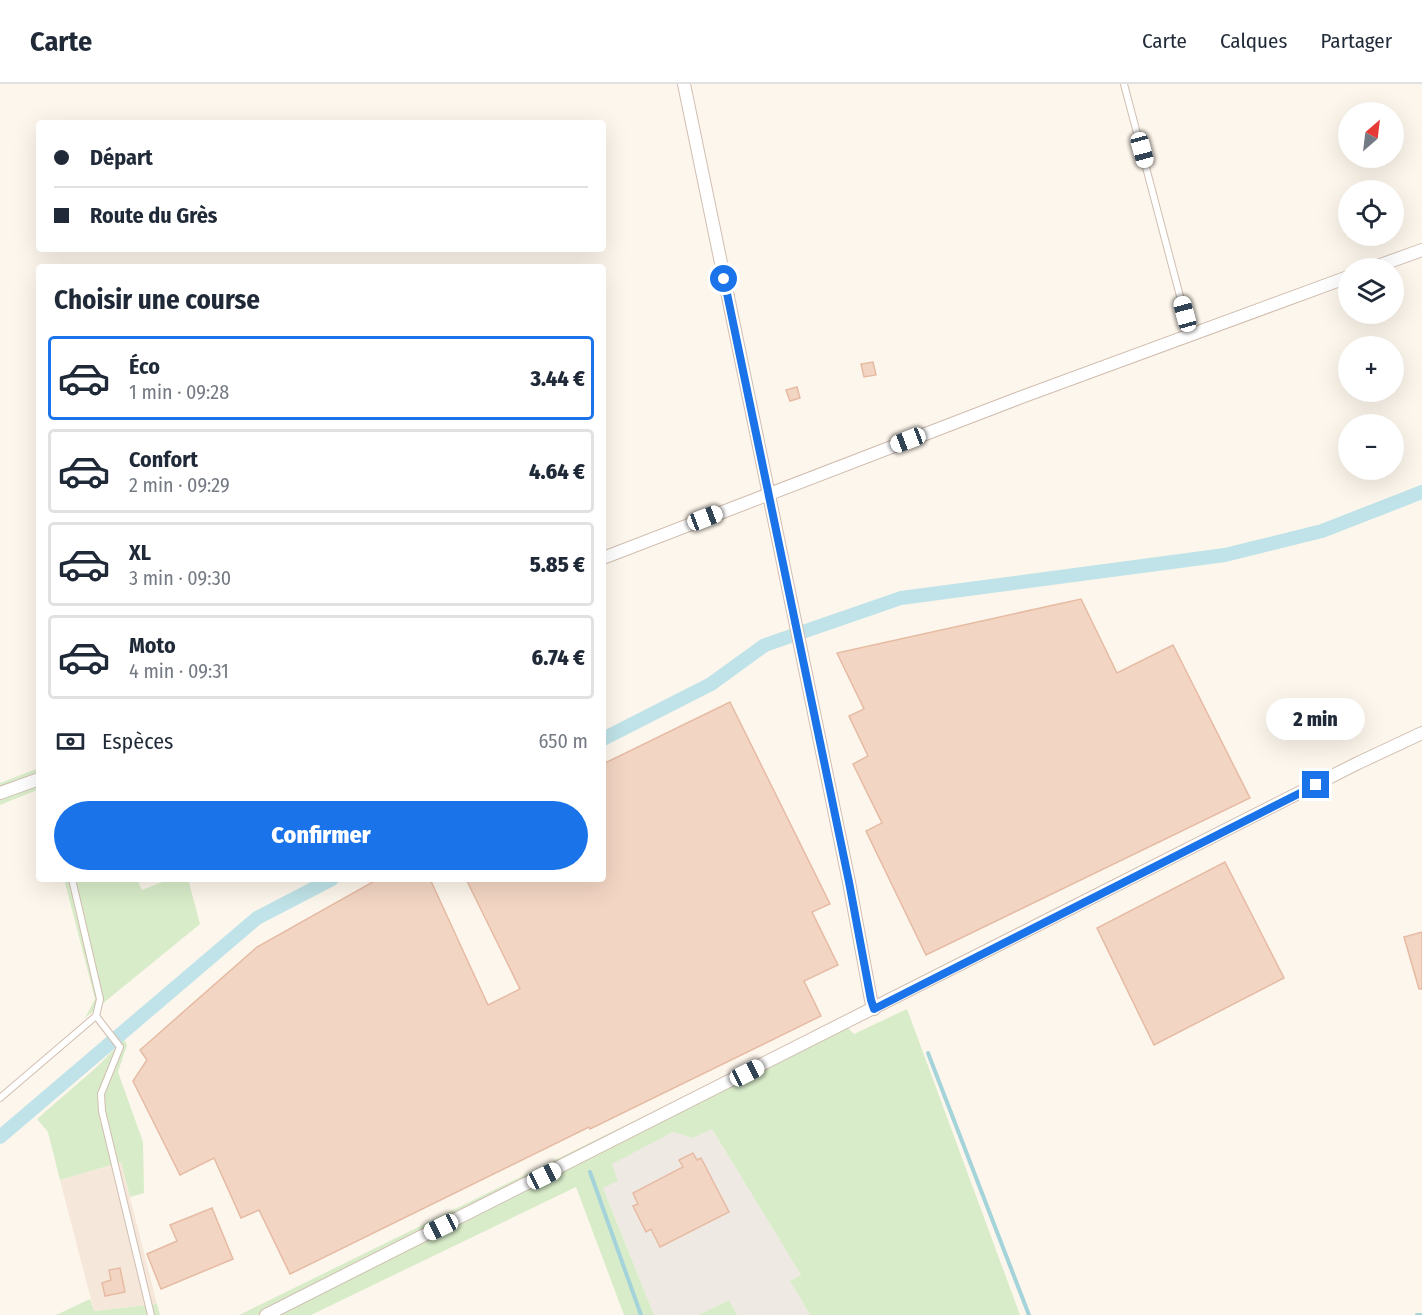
<!DOCTYPE html>
<html lang="fr">
<meta charset="utf-8">
<style>
:root{--surface:#fff;--page:#f6f6f7;--text:#1f2937;--muted:#747a83;--line:#e0e1e3;--accent:#1a73e8}
body{margin:0;font-family:"Fira Sans Condensed",sans-serif;background:var(--page);color:var(--text);height:100vh;display:flex;flex-direction:column;font-size:22px;white-space:nowrap}
*{box-sizing:border-box;margin:0}
p{font-size:20px;color:var(--muted)}
.icon{flex:none;width:33px;height:33px;fill:none;stroke:currentColor;stroke-width:2;stroke-linecap:round;stroke-linejoin:round}
.map{position:relative;flex:1;overflow:hidden}
.details{position:absolute;left:36px;top:180px;width:570px;height:618px;display:flex;flex-direction:column;background:var(--surface);border-radius:6px;box-shadow:0 6px 24px #0002}
.details>*{flex:none}
.top-card{position:absolute;left:36px;top:36px;width:570px;height:132px;border-radius:6px;box-shadow:0 6px 24px #0002;display:grid;align-content:center;height:132px;padding:0 18px;background:var(--surface)}
.needle{width:39px;rotate:28deg}
.tools{position:absolute;left:1338px;top:18px;display:grid;gap:12px}
.tools a{display:grid;place-items:center;width:66px;height:66px;border-radius:50%;background:var(--surface);box-shadow:0 6px 24px #0002;font-size:30px}
.end{position:absolute;width:27px;height:27px;margin:-14px;border:8px solid #1a73e8;background:#fff;box-shadow:0 0 0 3px #fff}
.from{border-radius:50%}
.bubble{position:absolute;height:42px;border-radius:21px;background:var(--surface);box-shadow:0 6px 24px #0002;font-size:20px;font-weight:800;line-height:42px;text-align:center}
.car{position:absolute;width:18px;height:36px;margin:-18px -9px;border-radius:8px;box-shadow:0 0 4px 2px #0007;background:linear-gradient(#fff 24%,#345 0 40%,#fff 0 76%,#345 0 86%,#fff 0)}
.top-card b{display:flex;align-items:center;gap:21px;height:57px;font-size:22px}
.top-card b+b{border-top:2px solid var(--line)}
.top-card i{width:15px;height:15px;background:var(--text)}
ul{padding:0;list-style:none}
li{display:flex;align-items:center;gap:18px;height:84px;margin:0 12px 9px;padding:0 6px;border:3px solid var(--line);border-radius:6px}
li div{flex:1}
li b{display:block;font-size:22px}
li em{font-style:normal;font-weight:800}
li.current{border-color:var(--accent)}
li>.icon{width:54px;height:54px;stroke-width:1.5}
h2{padding:0 18px;font-size:27px;line-height:72px}
.pay{display:flex;align-items:center;gap:15px;height:66px;padding:0 18px;font-size:22px}
.pay p{margin-inline-start:auto}
.button{display:flex;gap:12px;margin-top:auto;padding:12px 18px}
.button a{flex:1;height:69px;border-radius:36px;background:var(--accent);color:#fff;font-size:24px;font-weight:800;line-height:69px;text-align:center}
header{display:flex;align-items:center;gap:36px;box-sizing:border-box;height:84px;padding:0 30px;background:var(--surface);border-bottom:2px solid var(--line)}
header strong{font-size:28px}
nav{display:flex;gap:33px;margin-inline-start:auto;font-size:21px}
.map>svg:first-child{display:block}
.residential{fill:#f5e8da}
.industrial{fill:#efe9e4}
.green{fill:#d8ecc9}
.lines{fill:none;stroke-linecap:round;stroke-linejoin:round}
.stream{stroke:#a5d3da;stroke-width:4}
.canal{stroke:#bfe3e8;stroke-width:14}
.building{fill:#f3d5c3;stroke:#e6bba3;stroke-width:1.5}
.lane-casing{stroke:#d1beb0;stroke-width:8}
.street-casing{stroke:#d1beb0;stroke-width:14}
.lane{stroke:#fff;stroke-width:6}
.street{stroke:#fff;stroke-width:12}
.route{stroke:#1a73e8;stroke-width:8}
</style>
<header>
<strong>Carte</strong>
<nav><a>Carte</a><a>Calques</a><a>Partager</a></nav>
</header>
<div class="map">
<svg width="1422" height="1231" viewBox="0 0 1422 1231">
<rect width="100%" height="100%" fill="#fdf6ec"/>
<!-- residential -->
<path class="residential" d="M121 1078 157 1220 94 1227 60 1096Z"/>
<!-- industrial -->
<path class="industrial" d="M712 1045 801 1191 790 1197 810 1231H737L729 1216 698 1231H654L603 1104 618 1097 611 1080 673 1048 693 1054Z"/>
<!-- green -->
<g class="green">
<path d="M39 684V712L37 706 0 721V699Z"/>
<path d="M64 795H137L142 806 170 795H188L200 840 85 934 95 915Z"/>
<path d="M907 925 1020 1231H810L790 1197 801 1191 712 1045 693 1054 673 1048 612 1080 618 1097 603 1104 654 1231H624L576 1103 311 1231H239L840 936 854 950Z"/>
<path d="M124 955 127 961 118 988 143 1058 144 1109 130 1113 121 1078 60 1096 48 1048 37 1035 98 982Z"/>
<path d="M90 1215 94 1227 157 1220 160 1231H56Z"/>
<path d="M729 1216 737 1231H698Z"/>
</g>
<g class="lines">
<!-- stream -->
<g class="stream">
<path d="M928 969 1029 1231"/>
<path d="M590 1088 641 1231"/>
<path d="M1417 1231H1422"/>
</g>
<!-- canal -->
<g class="canal">
<path d="M603 655 711 600 765 561 901 514 1225 471 1322 447 1422 408"/>
<path d="M0 1053 257 834 332 795"/>
</g>
</g>
<!-- building -->
<g class="building">
<path d="M873 278 876 291 864 293 861 280Z"/>
<path d="M797 303 800 314 790 317 786 306Z"/>
<path d="M1081 515 1117 589 1173 561 1250 714 926 871 866 747 882 739 853 680 868 672 849 632 864 625 837 569Z"/>
<path d="M730 618 830 820 812 828 838 881 804 897 821 932 590 1045 589 1043 290 1190 259 1126 241 1134 214 1074 180 1091 133 997 147 976 140 966 257 863 378 795H430L488 921 520 905 466 795H603V680Z"/>
<path d="M1225 778 1284 894 1154 961 1097 844Z"/>
<path d="M1422 848V905H1419L1404 853Z"/>
<path d="M693 1069 697 1076 701 1074 729 1128 660 1163 651 1145 646 1148 633 1122 638 1120 633 1109 683 1083 679 1076Z"/>
<path d="M212 1124 233 1175 161 1205 147 1170 177 1157 170 1141Z"/>
<path d="M120 1184 125 1208 105 1212 102 1199 111 1196 109 1186Z"/>
</g>
<g class="lines">
<!-- lane casing -->
<g class="lane-casing">
<g id="lane">
<path d="M1124 0 1190 250"/>
<path d="M72 795 100 915 96 932 120 963 101 1010 102 1027 151 1231"/>
<path d="M0 1014 96 932"/>
</g>
</g>
<!-- street casing -->
<g class="street-casing">
<g id="street">
<path d="M684 0 849 798 871 916 874 925"/>
<path d="M1372 184 1422 166"/>
<path d="M603 474 1019 314 1348 193"/>
<path d="M0 709 39 695"/>
<path d="M266 1231 1358 679 1422 649"/>
</g>
</g>
<!-- lane -->
<use href="#lane" class="lane"/>
<!-- street -->
<use href="#street" class="street"/>
</g>
<g class="lines">
<!-- route -->
<path class="route" d="M724 195 849 798 871 916 874 925 1316 701"/>
</g>
</svg>
<div class="tools">
<a><svg class="needle" viewBox="-14 -14 28 28"><path d="M0-13l5 13h-10z" fill="#e53935"/><path d="M0 13l5-13h-10z" fill="#747a83"/></svg></a>
<a><svg class="icon" aria-label="locate" viewBox="0 0 24 24"><circle cx="12" cy="12" r="6"/><path d="M12 2v4M12 18v4M2 12h4M18 12h4"/></svg></a>
<a><svg class="icon" aria-label="layers" viewBox="0 0 24 24"><path d="M12 4l9 5-9 5-9-5zM3 14l9 5 9-5"/></svg></a>
<a>+</a>
<a>−</a>
</div>
<i class="end from" style="left:724px;top:195px"></i>
<i class="end" style="left:1316px;top:701px"></i>
<div class="bubble" style="left:1266px;top:614px;width:99px">2 min</div>
<i class="car" style="left:1142px;top:66px;rotate:165deg"></i>
<i class="car" style="left:1185px;top:230px;rotate:345deg"></i>
<i class="car" style="left:908px;top:356px;rotate:249deg"></i>
<i class="car" style="left:705px;top:434px;rotate:69deg"></i>
<i class="car" style="left:747px;top:989px;rotate:63deg"></i>
<i class="car" style="left:544px;top:1092px;rotate:63deg"></i>
<i class="car" style="left:441px;top:1143px;rotate:244deg"></i>
<div class="top-card">
<b><i class="from"></i>Départ</b>
<b><i></i>Route du Grès</b>
</div>
<section class="details">
<h2>Choisir une course</h2>
<ul>
<li class="current"><svg class="icon" aria-label="car" viewBox="0 0 24 24"><path d="M5 17H2v-5l4-1 3-4h7l3 4 3 1v5h-3M9 17h6M6 11h13"/><circle cx="7" cy="17" r="2"/><circle cx="17" cy="17" r="2"/></svg><div><b>Éco</b><p>1 min · 09:28</p></div><em>3.44 €</em></li>
<li><svg class="icon" aria-label="car" viewBox="0 0 24 24"><path d="M5 17H2v-5l4-1 3-4h7l3 4 3 1v5h-3M9 17h6M6 11h13"/><circle cx="7" cy="17" r="2"/><circle cx="17" cy="17" r="2"/></svg><div><b>Confort</b><p>2 min · 09:29</p></div><em>4.64 €</em></li>
<li><svg class="icon" aria-label="car" viewBox="0 0 24 24"><path d="M5 17H2v-5l4-1 3-4h7l3 4 3 1v5h-3M9 17h6M6 11h13"/><circle cx="7" cy="17" r="2"/><circle cx="17" cy="17" r="2"/></svg><div><b>XL</b><p>3 min · 09:30</p></div><em>5.85 €</em></li>
<li><svg class="icon" aria-label="car" viewBox="0 0 24 24"><path d="M5 17H2v-5l4-1 3-4h7l3 4 3 1v5h-3M9 17h6M6 11h13"/><circle cx="7" cy="17" r="2"/><circle cx="17" cy="17" r="2"/></svg><div><b>Moto</b><p>4 min · 09:31</p></div><em>6.74 €</em></li>
</ul>
<div class="pay"><svg class="icon" aria-label="cash" viewBox="0 0 24 24"><path d="M3 7h18v10H3z"/><circle cx="12" cy="12" r="2"/></svg>Espèces<p>650 m</p></div>
<div class="button"><a>Confirmer</a></div>
</section>
</div>
